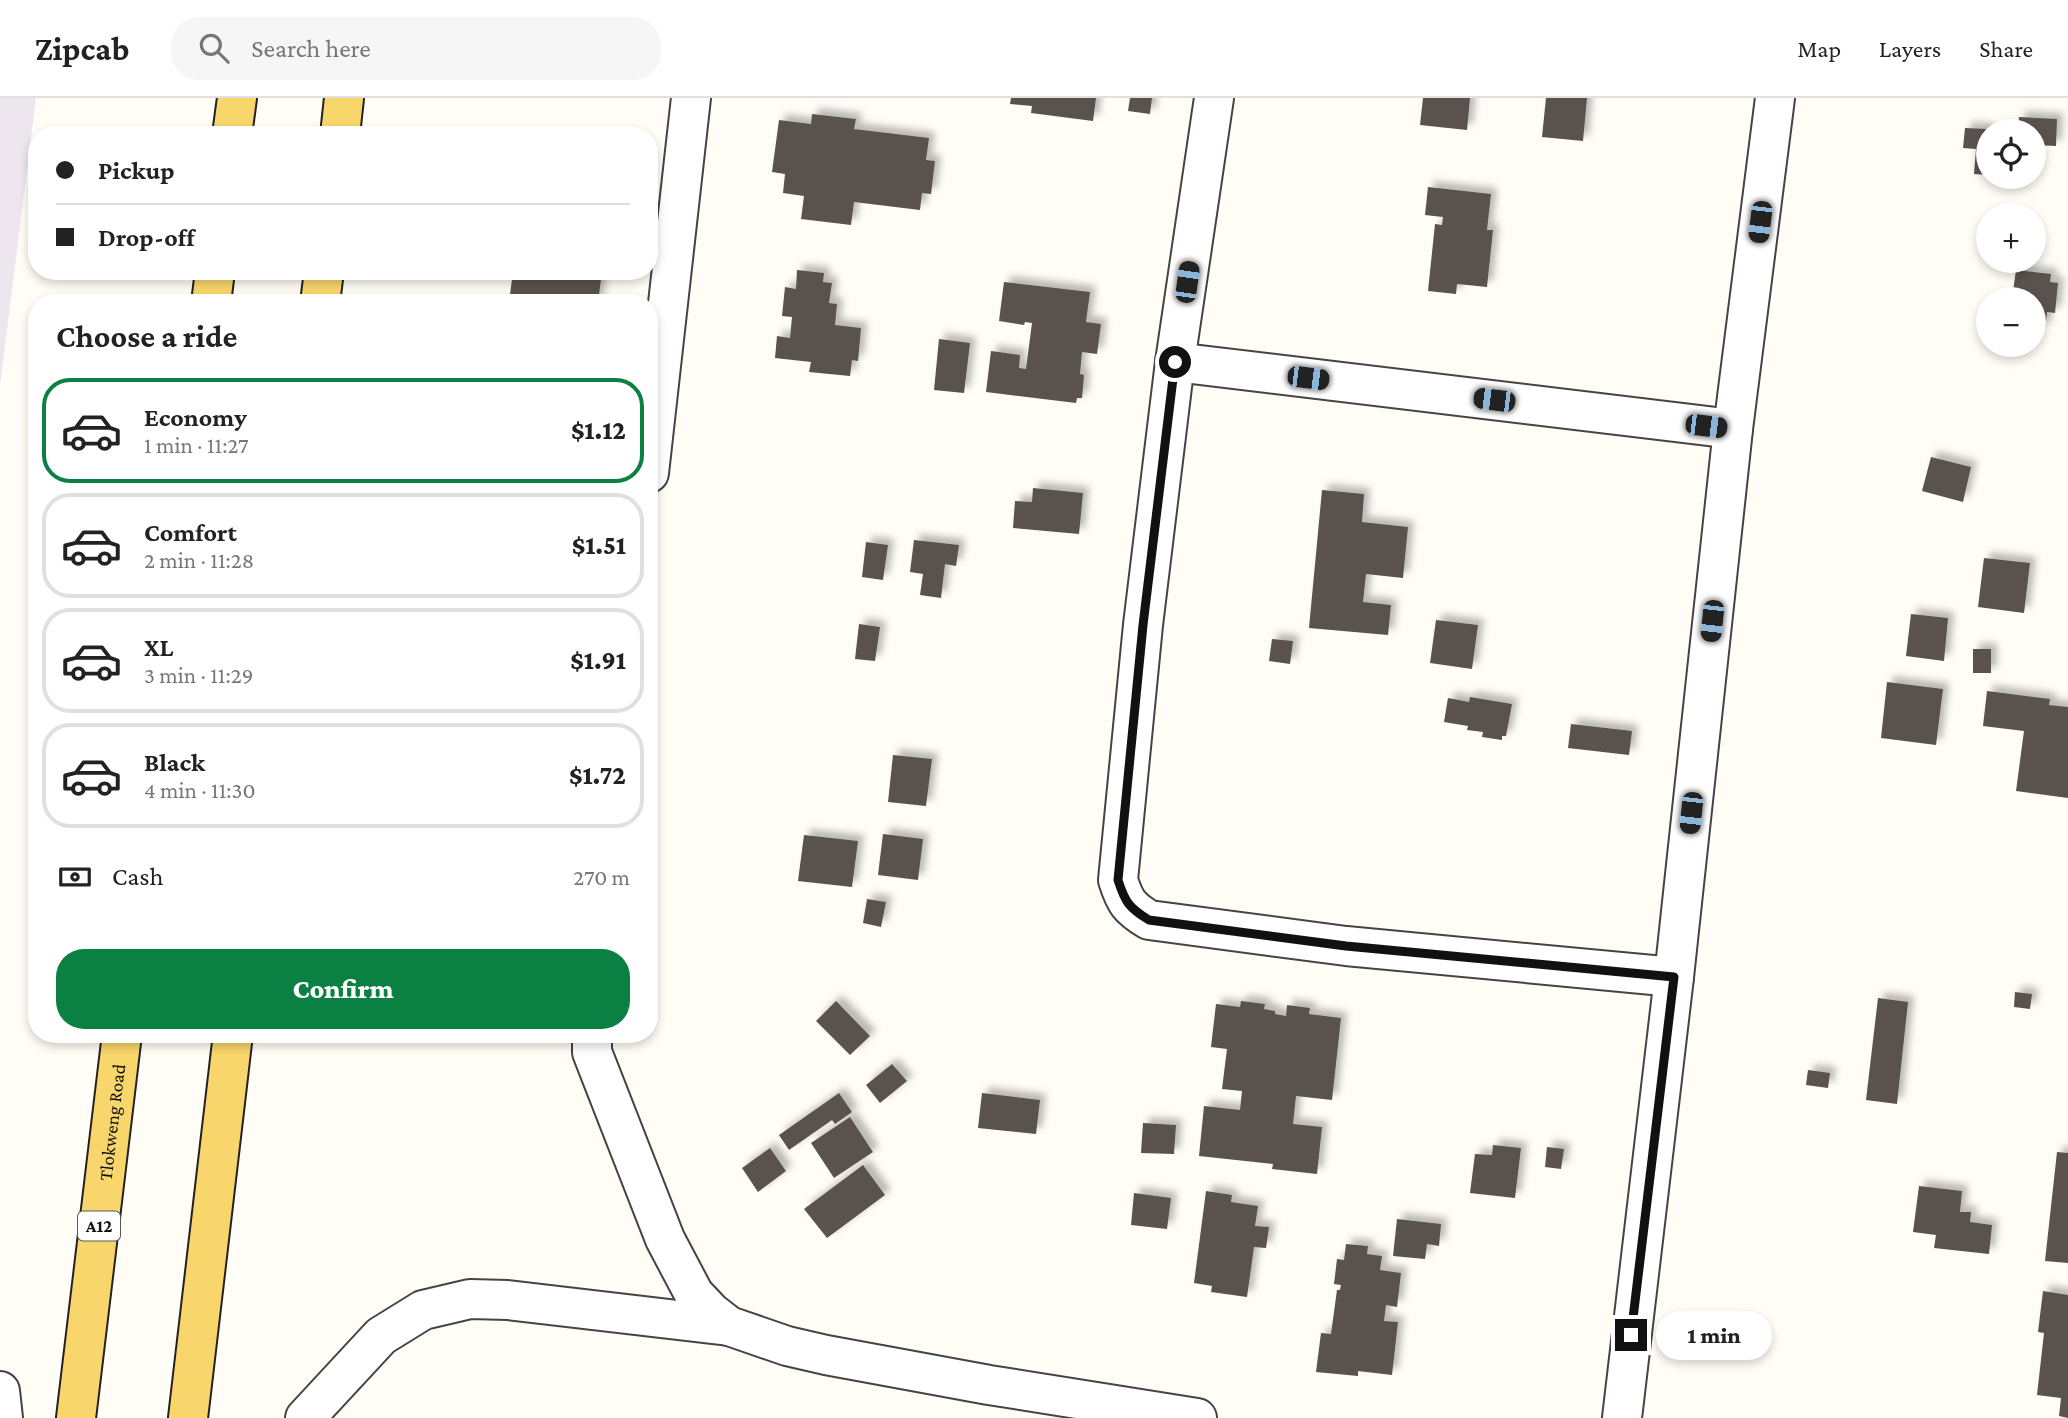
<!DOCTYPE html>
<meta charset="utf-8">
<style>
:root{--surface:#fff;--page:#f6f6f6;--text:#222;--muted:#767676;--line:#e0e0e0;--accent:#0b8043}
body{margin:0;font-family:"Crimson Pro",serif;background:var(--page);color:var(--text);height:100vh;display:flex;flex-direction:column;font-size:26px;white-space:nowrap}
*{box-sizing:border-box;margin:0}
p{font-size:23px;color:var(--muted)}
.icon{flex:none;width:38px;height:38px;fill:none;stroke:currentColor;stroke-width:2;stroke-linecap:round;stroke-linejoin:round}
.map{position:relative;flex:1;overflow:hidden}
.panel{position:absolute;left:28px;top:196px;width:630px;height:749px;display:flex;flex-direction:column;background:var(--surface);border-radius:28px;box-shadow:0 4px 10px #0003}
.panel>*{flex:none}
.guide{position:absolute;left:28px;top:28px;width:630px;height:154px;border-radius:28px;box-shadow:0 4px 10px #0003;display:grid;align-content:center;height:154px;padding:0 28px;background:var(--surface)}
.controls{position:absolute;left:1976px;top:21px;display:grid;gap:14px}
.controls a{display:grid;place-items:center;width:70px;height:70px;border-radius:50%;background:var(--surface);box-shadow:0 4px 10px #0003;font-size:35px}
.end{position:absolute;width:32px;height:32px;margin:-16px;border:9px solid #111;background:#fff;box-shadow:0 0 0 4px #fff}
.from{border-radius:50%}
.bubble{position:absolute;height:49px;border-radius:24px;background:var(--surface);box-shadow:0 4px 10px #0003;font-size:23px;font-weight:800;line-height:49px;text-align:center}
.car{position:absolute;width:21px;height:42px;margin:-21px -10px;border-radius:9px;box-shadow:0 0 5px 2px #0007;background:linear-gradient(#222 24%,#8ab4d8 0 40%,#222 0 76%,#8ab4d8 0 86%,#222 0)}
.guide b{display:flex;align-items:center;gap:24px;height:66px;font-size:26px}
.guide b+b{border-top:2px solid var(--line)}
.guide i{width:18px;height:18px;background:var(--text)}
ul{padding:0;list-style:none}
li{display:flex;align-items:center;gap:21px;height:105px;margin:0 14px 10px;padding:0 14px;border:4px solid var(--line);border-radius:28px}
li div{flex:1}
li b{display:block;font-size:26px}
li em{font-style:normal;font-weight:800}
li.selected{border-color:var(--accent)}
li>.icon{width:63px;height:63px;stroke-width:1.5}
h2{padding:0 28px;font-size:32px;line-height:84px}
.pay{display:flex;align-items:center;gap:18px;height:77px;padding:0 28px;font-size:26px}
.pay p{margin-inline-start:auto}
.button{display:flex;gap:14px;margin-top:auto;padding:14px 28px}
.button a{flex:1;height:80px;border-radius:28px;background:var(--accent);color:#fff;font-size:28px;font-weight:800;line-height:80px;text-align:center}
header{display:flex;align-items:center;gap:42px;box-sizing:border-box;height:98px;padding:0 35px;background:var(--surface);border-bottom:2px solid var(--line)}
header strong{font-size:33px}
nav{display:flex;gap:38px;margin-inline-start:auto;font-size:24px}
.search{width:490px;height:63px;background:var(--page);display:flex;align-items:center;gap:18px;box-sizing:border-box;padding:0 24px;border-radius:28px;color:var(--muted);font-size:26px}
.map>svg:first-child{display:block}
.industrial{fill:#eee6ef}
.building{fill:#5a524d;filter:url(#shadow)}
.lines{fill:none;stroke-linecap:round;stroke-linejoin:round}
.minor-casing{stroke:#444;stroke-width:42}
.major-casing{stroke:#222;stroke-width:42}
.minor{stroke:#fff;stroke-width:38}
.major{stroke:#f9d66b;stroke-width:38}
.route{stroke:#111;stroke-width:9}
.labels{text-anchor:middle;dominant-baseline:central;stroke-width:7;stroke-linejoin:round;paint-order:stroke}
.shield{fill:#fff;stroke:#585858;stroke-width:2}
.shield-label{font-size:18px;font-weight:bold;fill:#111}
.street-label{font-size:19px;fill:#111;stroke:#fff}
</style>
<header>
<strong>Zipcab</strong>
<div class="search"><svg class="icon" aria-label="search" viewBox="0 0 24 24"><circle cx="10" cy="10" r="6"/><path d="M15 15l6 6"/></svg>Search here</div>
<nav><a>Map</a><a>Layers</a><a>Share</a></nav>
</header>
<div class="map">
<svg width="2068" height="1320" viewBox="0 0 2068 1320">
<defs>
<filter id="shadow"><feDropShadow dx="6" dy="-6" stdDeviation="3.5" flood-color="#0004"/></filter>
</defs>
<rect width="100%" height="100%" fill="#fffdf5"/>
<!-- industrial -->
<path class="industrial" d="M0 0H36L0 288Z"/>
<!-- building -->
<g class="building">
<path d="M1011 0H1096L1093 23 1031 15 1032 8 1010 6Z"/>
<path d="M1130 0H1152L1150 16 1128 13Z"/>
<path d="M1423 0H1470L1467 32 1420 27Z"/>
<path d="M1546 0H1587L1583 43 1542 39Z"/>
<path d="M812 16 856 21 854 31 929 40 926 62 935 63 931 96 922 95 920 112 854 104 851 127 801 121 804 98 783 95 785 76 772 74 779 22 811 26Z"/>
<path d="M2019 19 2057 21 2056 48 2034 47V33H2018Z"/>
<path d="M1965 30 1988 31V77L1974 76 1976 51 1963 50Z"/>
<path d="M1428 89 1491 96 1487 132H1493L1487 189 1457 186 1456 196 1428 193 1435 126 1442 127 1443 119 1425 117Z"/>
<path d="M797 172 824 175 823 184 832 185 829 205 837 206 835 227 861 230 858 263 852 262 850 278 809 274 811 264 775 260 777 238 790 240 792 219 782 218 785 189 796 191Z"/>
<path d="M2016 172 2051 176 2050 184 2058 185 2055 215 2047 214 2045 230 2034 229V201H2012Z"/>
<path d="M513 173H602L598 205H509Z"/>
<path d="M1004 184 1090 194 1086 224 1101 226 1097 256 1082 254 1080 276 1084 277 1082 300H1077L1076 305 986 294 991 253 1020 257 1019 270 1026 271 1032 225 1025 224 1024 227 999 223Z"/>
<path d="M939 241 970 245 964 295 934 292Z"/>
<path d="M1931 359 1971 369 1963 404 1922 393Z"/>
<path d="M1033 390 1083 395 1079 436 1013 430 1015 403 1032 404Z"/>
<path d="M1322 392 1364 396 1362 424 1408 429 1403 480 1366 476 1363 504 1391 507 1388 537 1309 530Z"/>
<path d="M914 442 959 447 956 468 945 466 941 500 920 497 923 476 910 474Z"/>
<path d="M866 444 888 447 883 482 862 479Z"/>
<path d="M1984 460 2030 465 2024 515 1978 509Z"/>
<path d="M1911 516 1948 520 1944 563 1906 558Z"/>
<path d="M1436 522 1478 527 1472 571 1430 565Z"/>
<path d="M859 526 880 529 875 563 855 561Z"/>
<path d="M1272 541 1293 543 1290 566 1269 563Z"/>
<rect x="1973" y="551" width="18" height="24"/>
<path d="M1887 584 1943 591 1936 647 1881 640Z"/>
<path d="M1987 593 2050 601 2049 607 2068 609V700L2016 693 2024 633 1983 628Z"/>
<path d="M1470 599 1512 606 1506 638H1502V642L1482 639 1483 634 1467 632 1468 628 1444 624 1448 600 1469 604Z"/>
<path d="M1571 626 1632 633 1629 657 1568 650Z"/>
<path d="M893 657 932 661 926 708 888 704Z"/>
<path d="M883 736 923 741 918 782 878 777Z"/>
<path d="M804 737 858 743 852 789 798 783Z"/>
<path d="M867 801 886 804 881 829 863 825Z"/>
<path d="M2015 894 2032 896 2030 911 2014 909Z"/>
<path d="M1878 900 1908 904 1897 1006 1866 1002Z"/>
<path d="M836 903 870 938 850 957 816 923Z"/>
<path d="M1241 903 1265 906 1264 911 1275 913V916L1286 918 1287 907 1310 910 1309 916 1341 920 1332 1002 1296 998 1293 1026 1322 1029 1317 1076 1272 1071 1273 1066 1199 1058 1204 1008 1240 1012 1242 993 1222 991 1227 951 1211 949 1216 906 1240 909Z"/>
<path d="M892 966 907 983 880 1005 866 987Z"/>
<path d="M1808 972 1830 975 1828 990 1806 987Z"/>
<path d="M839 995 852 1014 835 1026 832 1022 789 1052 779 1037Z"/>
<path d="M982 995 1040 1002 1036 1036 978 1030Z"/>
<path d="M850 1019 873 1054 834 1080 811 1045Z"/>
<path d="M1143 1025 1176 1027 1174 1056 1141 1055Z"/>
<path d="M1493 1047 1521 1050 1515 1100 1470 1095 1475 1056 1492 1057Z"/>
<path d="M1547 1049 1564 1051 1561 1071 1545 1069Z"/>
<path d="M770 1050 786 1073 758 1094 742 1070Z"/>
<path d="M2057 1054 2068 1055V1165L2045 1163Z"/>
<path d="M863 1067 885 1097 827 1140 804 1111Z"/>
<path d="M1919 1088 1962 1093 1960 1114H1971L1970 1124 1992 1127 1989 1156 1934 1150 1936 1137 1913 1134Z"/>
<path d="M1206 1093 1232 1097 1231 1104 1258 1108 1255 1128 1269 1129 1266 1150 1254 1149 1247 1199 1211 1194 1212 1188 1194 1185Z"/>
<path d="M1134 1095 1171 1100 1167 1131 1131 1127Z"/>
<path d="M1397 1121 1441 1126 1439 1148 1427 1146 1425 1161 1393 1158Z"/>
<path d="M1346 1146 1368 1148 1367 1156 1382 1158 1380 1172 1401 1175 1397 1209 1386 1207 1384 1223 1398 1224 1392 1277 1358 1273V1278L1316 1274 1321 1235 1331 1236 1337 1192H1340L1341 1187 1334 1186 1337 1161 1344 1162Z"/>
<path d="M2043 1193 2068 1197V1320L2059 1318 2061 1300 2037 1297 2044 1235 2038 1234Z"/>
</g>
<g class="lines">
<!-- minor casing -->
<g class="minor-casing">
<g id="minor">
<path d="M1214 0 1175 264 1143 527 1118 782C1125 804 1129 810 1149 822L1346 848 1674 879"/>
<path d="M1175 264 1733 331"/>
<path d="M649 375 691 0"/>
<path d="M592 936V954L665 1141 694 1196 711 1214 729 1228 787 1248 826 1257 989 1287 1197 1320"/>
<path d="M0 1293 3 1320"/>
<path d="M305 1320 381 1238 423 1212 470 1201 508 1202 729 1228"/>
<path d="M1622 1320 1674 879 1733 331 1775 0"/>
</g>
</g>
<!-- major casing -->
<g class="major-casing">
<g id="major">
<path d="M232 37 237 0"/>
<path d="M340 37 344 0"/>
<path d="M211 205 215 173"/>
<path d="M320 205 324 173"/>
<path id="s1" d="M76 1320 122 936"/>
<path d="M188 1320 233 936"/>
</g>
</g>
<!-- minor -->
<use href="#minor" class="minor"/>
<!-- major -->
<use href="#major" class="major"/>
</g>
<g class="lines">
<!-- route -->
<path class="route" d="M1175 264 1143 527 1118 782C1125 804 1129 810 1149 822L1346 848 1674 879 1631 1237"/>
</g>
<g class="labels">
<!-- shield labels -->
<rect class="shield" x="78" y="1113.5" width="42" height="29" rx="5"/>
<g class="shield-label">
<text x="99" y="1128">A12</text>
</g>
<!-- street labels -->
<g class="street-label">
<text stroke="none"><textPath href="#s1" startOffset="298">Tlokweng Road</textPath></text>
</g>
</g>
</svg>
<div class="controls">
<a><svg class="icon" aria-label="locate" viewBox="0 0 24 24"><circle cx="12" cy="12" r="6"/><path d="M12 2v4M12 18v4M2 12h4M18 12h4"/></svg></a>
<a>+</a>
<a>−</a>
</div>
<i class="end from" style="left:1175px;top:264px"></i>
<i class="end" style="left:1631px;top:1237px"></i>
<div class="bubble" style="left:1656px;top:1213px;width:116px">1 min</div>
<i class="car" style="left:1760px;top:124px;rotate:187deg"></i>
<i class="car" style="left:1187px;top:184px;rotate:8deg"></i>
<i class="car" style="left:1308px;top:280px;rotate:97deg"></i>
<i class="car" style="left:1494px;top:302px;rotate:277deg"></i>
<i class="car" style="left:1706px;top:328px;rotate:97deg"></i>
<i class="car" style="left:1712px;top:523px;rotate:186deg"></i>
<i class="car" style="left:1691px;top:715px;rotate:186deg"></i>
<div class="guide">
<b><i class="from"></i>Pickup</b>
<b><i></i>Drop-off</b>
</div>
<section class="panel">
<h2>Choose a ride</h2>
<ul>
<li class="selected"><svg class="icon" aria-label="car" viewBox="0 0 24 24"><path d="M5 17H2v-5l4-1 3-4h7l3 4 3 1v5h-3M9 17h6M6 11h13"/><circle cx="7" cy="17" r="2"/><circle cx="17" cy="17" r="2"/></svg><div><b>Economy</b><p>1 min · 11:27</p></div><em>$1.12</em></li>
<li><svg class="icon" aria-label="car" viewBox="0 0 24 24"><path d="M5 17H2v-5l4-1 3-4h7l3 4 3 1v5h-3M9 17h6M6 11h13"/><circle cx="7" cy="17" r="2"/><circle cx="17" cy="17" r="2"/></svg><div><b>Comfort</b><p>2 min · 11:28</p></div><em>$1.51</em></li>
<li><svg class="icon" aria-label="car" viewBox="0 0 24 24"><path d="M5 17H2v-5l4-1 3-4h7l3 4 3 1v5h-3M9 17h6M6 11h13"/><circle cx="7" cy="17" r="2"/><circle cx="17" cy="17" r="2"/></svg><div><b>XL</b><p>3 min · 11:29</p></div><em>$1.91</em></li>
<li><svg class="icon" aria-label="car" viewBox="0 0 24 24"><path d="M5 17H2v-5l4-1 3-4h7l3 4 3 1v5h-3M9 17h6M6 11h13"/><circle cx="7" cy="17" r="2"/><circle cx="17" cy="17" r="2"/></svg><div><b>Black</b><p>4 min · 11:30</p></div><em>$1.72</em></li>
</ul>
<div class="pay"><svg class="icon" aria-label="cash" viewBox="0 0 24 24"><path d="M3 7h18v10H3z"/><circle cx="12" cy="12" r="2"/></svg>Cash<p>270 m</p></div>
<div class="button"><a>Confirm</a></div>
</section>
</div>
